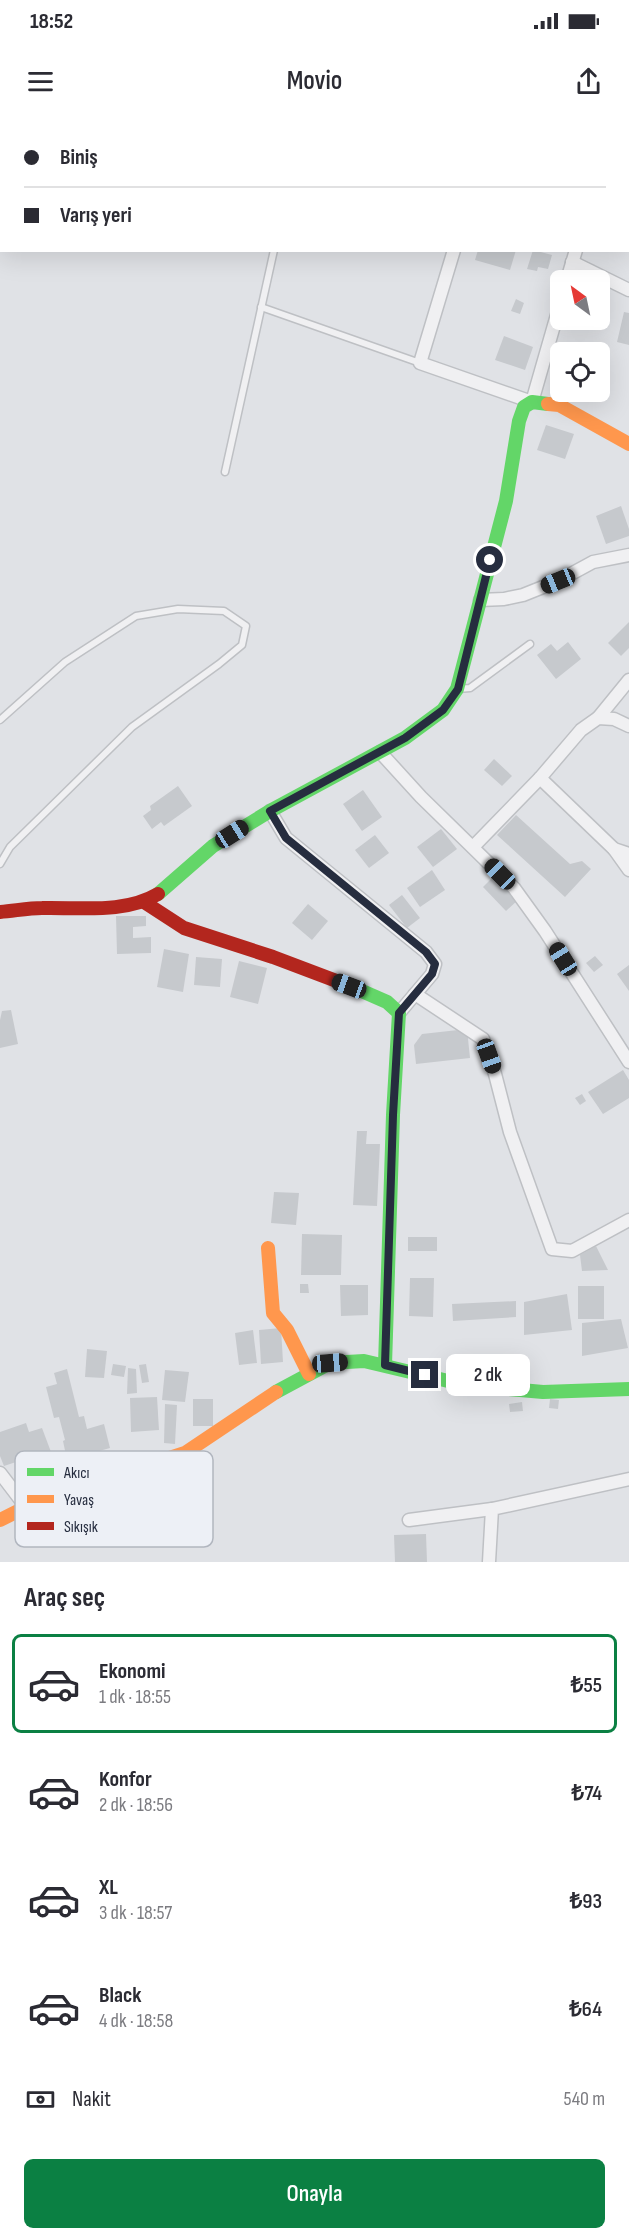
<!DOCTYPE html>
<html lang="tr">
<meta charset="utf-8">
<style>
:root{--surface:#fff;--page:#f2f2f3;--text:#2b2b33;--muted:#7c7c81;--line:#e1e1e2;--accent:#0b8043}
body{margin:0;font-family:"Sofia Sans Condensed",sans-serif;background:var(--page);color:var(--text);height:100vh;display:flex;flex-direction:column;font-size:22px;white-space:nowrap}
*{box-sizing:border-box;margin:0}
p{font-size:20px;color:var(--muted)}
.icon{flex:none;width:33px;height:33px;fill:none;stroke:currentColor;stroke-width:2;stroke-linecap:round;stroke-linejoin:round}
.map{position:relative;height:1442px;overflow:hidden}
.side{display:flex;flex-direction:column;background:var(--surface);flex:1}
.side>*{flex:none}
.guide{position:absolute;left:0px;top:0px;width:630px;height:132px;box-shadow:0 6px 24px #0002;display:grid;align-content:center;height:132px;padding:0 24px;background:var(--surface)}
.needle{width:39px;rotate:327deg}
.fabs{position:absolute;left:550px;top:150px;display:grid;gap:12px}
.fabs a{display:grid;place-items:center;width:60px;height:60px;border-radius:9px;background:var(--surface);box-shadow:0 6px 24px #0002;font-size:30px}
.end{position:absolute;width:27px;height:27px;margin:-14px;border:8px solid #262d3f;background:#fff;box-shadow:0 0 0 3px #fff}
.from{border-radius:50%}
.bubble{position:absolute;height:42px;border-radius:9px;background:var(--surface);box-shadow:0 6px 24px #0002;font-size:20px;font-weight:600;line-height:42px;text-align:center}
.car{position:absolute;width:18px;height:36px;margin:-18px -9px;border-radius:8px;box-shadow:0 0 4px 2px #0007;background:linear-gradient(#222 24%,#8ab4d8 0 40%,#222 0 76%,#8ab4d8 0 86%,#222 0)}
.guide b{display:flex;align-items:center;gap:21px;height:57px;font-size:22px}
.guide b+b{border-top:2px solid var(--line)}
.guide i{width:15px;height:15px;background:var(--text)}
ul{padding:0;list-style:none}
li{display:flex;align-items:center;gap:18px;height:99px;margin:0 12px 9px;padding:0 12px;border:3px solid transparent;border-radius:9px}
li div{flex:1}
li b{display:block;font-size:22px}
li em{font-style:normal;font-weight:600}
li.active{border-color:var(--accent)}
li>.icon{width:54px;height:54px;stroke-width:1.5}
h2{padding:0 24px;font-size:27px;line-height:72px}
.pay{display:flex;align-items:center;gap:15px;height:66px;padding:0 24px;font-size:22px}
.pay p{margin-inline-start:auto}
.primary-button{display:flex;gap:12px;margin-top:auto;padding:12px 24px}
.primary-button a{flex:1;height:69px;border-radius:9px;background:var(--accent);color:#fff;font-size:24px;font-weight:600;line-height:69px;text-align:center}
.status{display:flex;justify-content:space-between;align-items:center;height:42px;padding:0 30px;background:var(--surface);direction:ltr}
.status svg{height:16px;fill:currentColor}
header{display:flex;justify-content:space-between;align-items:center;height:78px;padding:0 24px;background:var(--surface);font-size:27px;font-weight:600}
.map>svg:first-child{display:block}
.building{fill:#c6c9cd}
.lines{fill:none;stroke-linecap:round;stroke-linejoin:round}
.lane-casing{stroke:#bec0c4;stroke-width:9}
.street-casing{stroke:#bec0c4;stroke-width:15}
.lane{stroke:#f0f0f2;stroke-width:6}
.street{stroke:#f0f0f2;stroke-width:12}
.fast{stroke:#63d668;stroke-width:14}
.slow{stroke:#ff974d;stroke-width:14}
.jam{stroke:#b3261e;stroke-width:14}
.route{stroke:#262d3f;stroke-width:8}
.key{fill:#edf0f6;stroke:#b1b6bf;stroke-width:1.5}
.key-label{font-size:16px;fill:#262d3f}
</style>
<div class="status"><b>18:52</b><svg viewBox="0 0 49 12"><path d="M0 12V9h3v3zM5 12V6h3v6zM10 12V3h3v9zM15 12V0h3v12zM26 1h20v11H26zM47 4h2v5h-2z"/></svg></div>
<header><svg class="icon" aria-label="menu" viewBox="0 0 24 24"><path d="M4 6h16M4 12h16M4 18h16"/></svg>Movio<svg class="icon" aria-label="share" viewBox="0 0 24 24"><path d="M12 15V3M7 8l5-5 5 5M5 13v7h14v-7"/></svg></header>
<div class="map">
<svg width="629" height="1442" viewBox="0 0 629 1442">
<rect width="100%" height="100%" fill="#e0e2e6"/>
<!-- building -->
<g class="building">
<path d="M478 130H516L510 150 475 140Z"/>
<path d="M533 130 552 135 548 149 538 147 537 151 527 149Z"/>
<path d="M516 179 524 183 520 194 511 191Z"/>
<path d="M624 192 629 193V225L617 222Z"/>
<path d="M504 216 533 227 525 250 495 240Z"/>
<path d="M546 305 574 314 565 339 537 330Z"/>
<path d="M621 386 629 409V416L606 424 596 396Z"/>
<path d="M629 502V528L621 536 608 523Z"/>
<path d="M568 522 581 539 556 559 537 535 551 524 557 531Z"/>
<path d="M494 639 512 656 502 666 484 650Z"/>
<path d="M178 666 192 686 164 706 161 702 152 709 143 696 151 690 150 686Z"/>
<path d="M363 670 382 697 362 711 343 684Z"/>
<path d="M516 695 570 744 582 741 591 749 565 777 497 715Z"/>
<path d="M441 709 457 729 433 747 417 727Z"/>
<path d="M375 715 389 733 369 748 355 730Z"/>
<path d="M432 750 445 770 420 787 407 768Z"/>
<path d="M496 754 520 778 506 791 483 767Z"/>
<path d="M402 775 420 798 407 808 389 785Z"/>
<path d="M308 784 328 801 312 820 292 803Z"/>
<path d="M116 796H146V806L133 807V818L151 817V833L117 834Z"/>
<path d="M164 829 189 834 183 872 157 867Z"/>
<path d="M595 836 603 845 594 852 586 843Z"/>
<path d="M196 837 222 839 220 867 194 865Z"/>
<path d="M239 841 267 848 258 884 230 877Z"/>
<path d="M629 845V871L617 854Z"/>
<path d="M11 890 18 924 0 928V900L2 891Z"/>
<path d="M467 909 470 938 416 944 414 925 422 914Z"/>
<path d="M623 950 629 960V978L603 994 588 972Z"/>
<path d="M582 974 586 981 580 985 575 978Z"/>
<path d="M357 1011H367L366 1024H380L377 1086 353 1085Z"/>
<path d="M274 1072 299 1073 296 1105 271 1103Z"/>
<path d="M302 1114 342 1115 341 1155H301Z"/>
<rect x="408" y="1117" width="29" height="14"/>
<path d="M596 1126 608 1150 582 1151 580 1135Z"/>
<path d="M410 1158H434L433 1197 409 1196Z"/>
<path d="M300 1164H308L309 1173H300Z"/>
<path d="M340 1165H368V1195L341 1196Z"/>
<rect x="578" y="1166" width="26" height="33"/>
<path d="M567 1174 572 1210 524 1215V1182Z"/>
<path d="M516 1181V1197L453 1201 452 1184Z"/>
<path d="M621 1199 628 1228 582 1236V1203Z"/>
<path d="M281 1208 283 1242 261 1244 259 1210Z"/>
<path d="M253 1210 257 1243 239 1245 235 1213Z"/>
<path d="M87 1229 107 1231 104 1258 85 1257Z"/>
<path d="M113 1244 126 1246 124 1257 111 1255Z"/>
<path d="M146 1244 149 1262 142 1263 139 1245Z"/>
<path d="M128 1248 136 1249 137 1273 127 1274Z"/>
<path d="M67 1249 79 1297 84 1296 87 1309 104 1304 110 1328 67 1340 63 1321 65 1320 59 1297 54 1298 46 1267 57 1264 54 1253Z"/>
<path d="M165 1250 189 1252 185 1282 162 1280Z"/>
<path d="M157 1277 159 1310 131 1312 130 1278Z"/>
<rect x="193" y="1279" width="20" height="27"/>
<path d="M550 1279 559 1280 558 1289 549 1288Z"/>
<path d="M522 1282 523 1291 510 1292 509 1284Z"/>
<path d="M165 1284 177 1285 175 1324 164 1323Z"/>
<path d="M26 1303 29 1312 42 1308 57 1348 32 1357 25 1339 4 1346 0 1336V1312Z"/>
<path d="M426 1414 427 1442H395L394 1415Z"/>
</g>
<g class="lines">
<!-- lane casing -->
<g class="lane-casing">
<g id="lane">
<path d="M302 2V0"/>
<path d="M261 187 420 243"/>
<path d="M225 352 274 130"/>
<path d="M458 569 470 568 530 524"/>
<path d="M0 600 65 542 136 496 178 489 224 491 246 506 242 525 219 544 132 607 10 727 0 744"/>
</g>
</g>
<!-- street casing -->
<g class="street-casing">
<g id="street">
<path d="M584 0 588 2"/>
<path d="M492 2 493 0"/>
<path d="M628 21H629"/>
<path d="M454 130 420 243 532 282 561 181"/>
<path d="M572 142 629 170"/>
<path d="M567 160 576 130"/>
<path d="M480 480 504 479 523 475 558 461 593 442 629 435"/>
<path d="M598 598 629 560"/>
<path d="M380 632 421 677 514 768 545 811 629 942"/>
<path d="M540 658 614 729 629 734"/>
<path d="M270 691 286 718 426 832 435 844 432 854 399 893"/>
<path d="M473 727 540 658 581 610 598 598 614 599 629 606"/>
<path d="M614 729 629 750"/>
<path d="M415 874 483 919 495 954 510 1012 552 1129 572 1131 629 1100"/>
<path d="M0 1353 26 1387"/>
<path d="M409 1400 492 1389"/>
<path d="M489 1442 492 1389 629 1359"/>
</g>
</g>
<!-- lane -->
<use href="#lane" class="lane"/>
<!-- street -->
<use href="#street" class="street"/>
<!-- fast -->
<g class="fast">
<path d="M158 774 213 726 270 691 405 618 443 590 457 569 506 381 519 301 524 287 532 282 548 284"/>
<path d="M355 868 387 882 399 893 393 995 385 1245"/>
<path d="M276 1272 330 1243 364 1241 465 1265 543 1272 629 1269"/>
</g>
<!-- slow -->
<g class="slow">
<path d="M548 284 559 285 629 324"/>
<path d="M268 1128 273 1193 287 1210 309 1254"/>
<path d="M0 1400 26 1387 95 1362 185 1333 276 1272"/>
</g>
<!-- jam -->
<g class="jam">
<path d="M144 782 184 808 273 837 355 868"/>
<path d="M0 792C14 791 28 788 42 788 81 787 124 794 158 774"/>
</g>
</g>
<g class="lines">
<!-- route -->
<path class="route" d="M425 1255 385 1245 393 995 399 893 432 854 435 844 426 832 286 718 270 691 405 618 443 590 458 569 490 440"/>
</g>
<!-- legend -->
<rect x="15" y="1331" width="198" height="96" rx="9" class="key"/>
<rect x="27" y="1348" width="27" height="8" fill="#63d668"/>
<rect x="27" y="1375" width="27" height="8" fill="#ff974d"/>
<rect x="27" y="1402" width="27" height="8" fill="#b3261e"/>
<g class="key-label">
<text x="64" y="1358">Akıcı</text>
<text x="64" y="1385">Yavaş</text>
<text x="64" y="1412">Sıkışık</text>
</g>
</svg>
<div class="fabs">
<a><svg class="needle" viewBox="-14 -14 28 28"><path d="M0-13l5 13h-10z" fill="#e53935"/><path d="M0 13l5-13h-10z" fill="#7c7c81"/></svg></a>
<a><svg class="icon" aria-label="locate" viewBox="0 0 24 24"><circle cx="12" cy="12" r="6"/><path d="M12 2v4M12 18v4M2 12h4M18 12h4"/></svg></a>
</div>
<i class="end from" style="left:490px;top:440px"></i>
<i class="end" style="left:425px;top:1255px"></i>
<div class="bubble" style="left:446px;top:1234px;width:84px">2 dk</div>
<i class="car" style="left:558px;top:461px;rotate:248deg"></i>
<i class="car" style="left:232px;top:714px;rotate:58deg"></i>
<i class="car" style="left:500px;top:754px;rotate:315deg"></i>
<i class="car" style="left:563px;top:839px;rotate:328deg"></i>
<i class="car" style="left:349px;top:866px;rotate:290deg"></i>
<i class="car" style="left:489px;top:936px;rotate:160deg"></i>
<i class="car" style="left:330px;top:1243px;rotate:86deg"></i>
<div class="guide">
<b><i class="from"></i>Biniş</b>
<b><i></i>Varış yeri</b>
</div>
</div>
<section class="side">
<h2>Araç seç</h2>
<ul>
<li class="active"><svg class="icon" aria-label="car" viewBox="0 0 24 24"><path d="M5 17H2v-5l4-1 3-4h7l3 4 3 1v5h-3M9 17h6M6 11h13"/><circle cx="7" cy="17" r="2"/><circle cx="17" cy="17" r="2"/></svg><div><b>Ekonomi</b><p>1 dk · 18:55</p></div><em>₺55</em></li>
<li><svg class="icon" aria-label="car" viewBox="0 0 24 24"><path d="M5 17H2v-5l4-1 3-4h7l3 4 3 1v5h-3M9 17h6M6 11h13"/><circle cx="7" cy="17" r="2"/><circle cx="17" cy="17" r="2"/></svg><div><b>Konfor</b><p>2 dk · 18:56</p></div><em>₺74</em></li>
<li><svg class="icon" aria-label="car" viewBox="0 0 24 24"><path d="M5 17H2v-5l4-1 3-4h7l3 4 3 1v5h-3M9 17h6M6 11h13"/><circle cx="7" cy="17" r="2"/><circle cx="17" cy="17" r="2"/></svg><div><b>XL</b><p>3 dk · 18:57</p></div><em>₺93</em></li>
<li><svg class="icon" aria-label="car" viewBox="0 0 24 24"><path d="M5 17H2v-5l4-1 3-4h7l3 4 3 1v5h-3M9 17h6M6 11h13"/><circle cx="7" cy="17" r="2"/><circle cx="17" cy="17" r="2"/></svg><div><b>Black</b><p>4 dk · 18:58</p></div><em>₺64</em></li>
</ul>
<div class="pay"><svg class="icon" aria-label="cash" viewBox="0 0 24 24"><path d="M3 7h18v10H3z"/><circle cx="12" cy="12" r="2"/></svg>Nakit<p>540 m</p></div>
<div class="primary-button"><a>Onayla</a></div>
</section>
